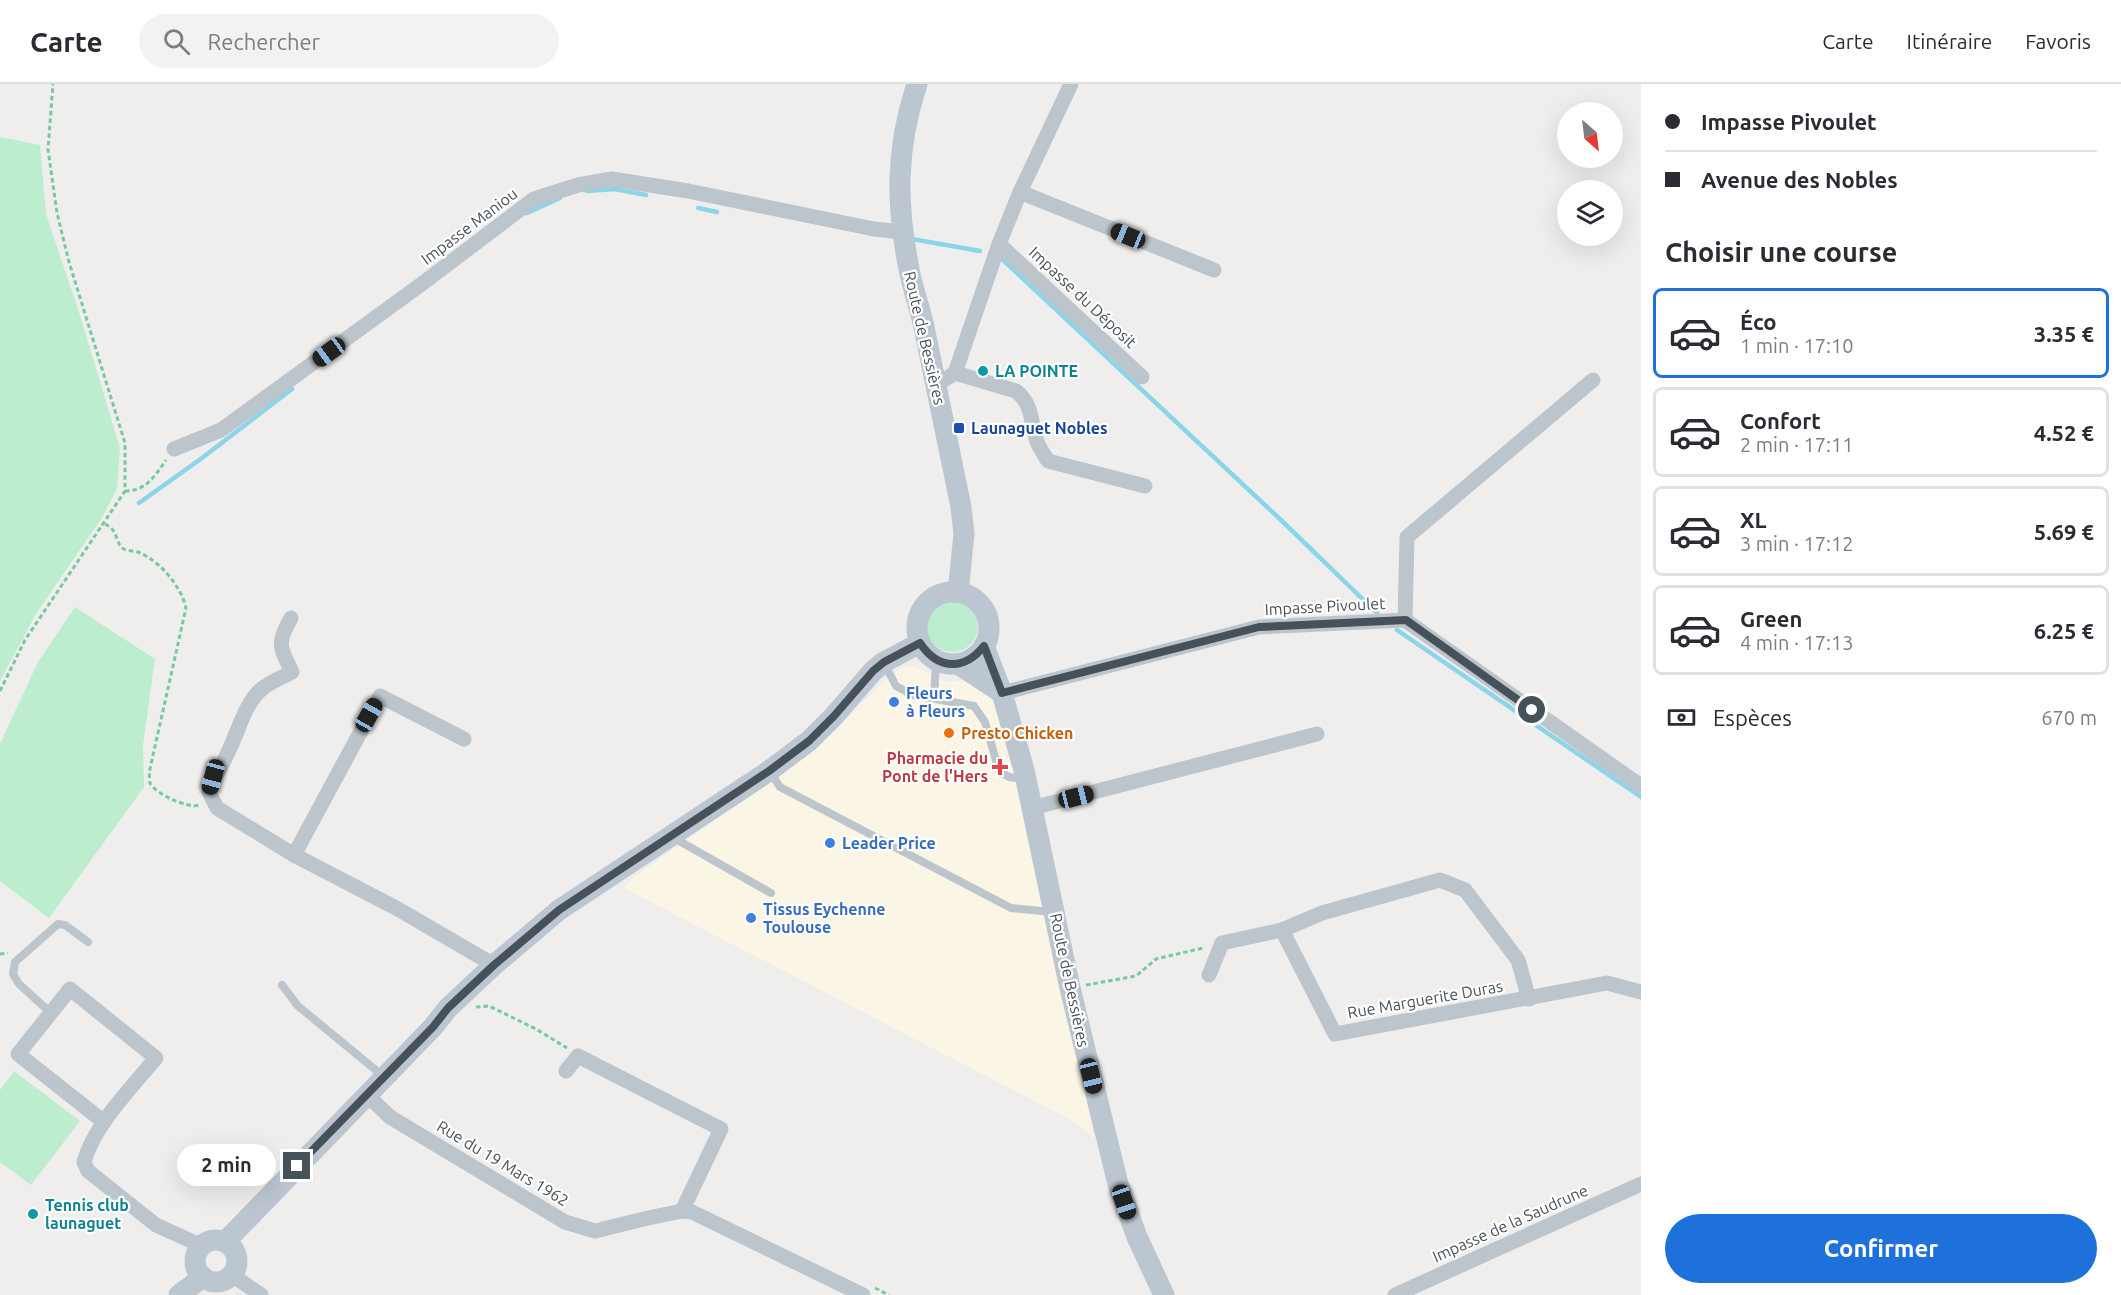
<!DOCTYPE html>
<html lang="fr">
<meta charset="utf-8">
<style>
:root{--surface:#fff;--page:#f2f2f3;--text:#2b2b33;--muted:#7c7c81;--line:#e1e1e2;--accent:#1e70da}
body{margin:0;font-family:Ubuntu,sans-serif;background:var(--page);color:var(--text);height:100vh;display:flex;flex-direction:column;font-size:22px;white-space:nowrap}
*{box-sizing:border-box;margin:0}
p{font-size:20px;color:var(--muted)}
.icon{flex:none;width:33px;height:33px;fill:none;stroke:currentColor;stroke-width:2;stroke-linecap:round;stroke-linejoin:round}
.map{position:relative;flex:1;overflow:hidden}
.panel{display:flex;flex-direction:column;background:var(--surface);width:480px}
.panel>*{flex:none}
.banner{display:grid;align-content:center;height:132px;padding:0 24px;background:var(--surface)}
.needle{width:39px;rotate:152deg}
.tools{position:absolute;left:1557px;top:18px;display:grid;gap:12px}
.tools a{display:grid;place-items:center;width:66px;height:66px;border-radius:50%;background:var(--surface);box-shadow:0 6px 24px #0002;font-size:30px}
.end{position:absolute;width:27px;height:27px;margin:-14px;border:8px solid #46515a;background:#fff;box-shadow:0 0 0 3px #fff}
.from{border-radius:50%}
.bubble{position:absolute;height:42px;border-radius:21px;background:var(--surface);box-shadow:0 6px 24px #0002;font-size:20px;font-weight:700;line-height:42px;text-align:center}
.car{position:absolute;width:18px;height:36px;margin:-18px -9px;border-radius:8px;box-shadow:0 0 4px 2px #0007;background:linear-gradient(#222 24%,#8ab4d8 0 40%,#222 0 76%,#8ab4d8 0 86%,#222 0)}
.banner b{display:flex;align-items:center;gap:21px;height:57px;font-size:22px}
.banner b+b{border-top:2px solid var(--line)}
.banner i{width:15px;height:15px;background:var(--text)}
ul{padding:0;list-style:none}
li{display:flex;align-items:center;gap:18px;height:90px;margin:0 12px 9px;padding:0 12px;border:3px solid var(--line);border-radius:9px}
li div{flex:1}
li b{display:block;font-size:22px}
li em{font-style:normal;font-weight:700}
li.on{border-color:var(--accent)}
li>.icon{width:54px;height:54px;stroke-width:1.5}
h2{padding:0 24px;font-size:27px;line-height:72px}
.pay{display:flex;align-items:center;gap:15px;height:66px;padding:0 24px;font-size:22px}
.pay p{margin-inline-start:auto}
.action{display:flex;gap:12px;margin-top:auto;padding:12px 24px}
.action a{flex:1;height:69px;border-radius:36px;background:var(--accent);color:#fff;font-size:24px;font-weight:700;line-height:69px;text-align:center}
header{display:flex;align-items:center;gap:36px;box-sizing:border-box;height:84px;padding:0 30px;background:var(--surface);border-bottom:2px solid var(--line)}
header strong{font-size:28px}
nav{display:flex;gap:33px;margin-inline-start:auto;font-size:21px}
.search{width:420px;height:54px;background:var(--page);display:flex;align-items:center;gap:15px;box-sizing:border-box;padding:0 21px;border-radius:33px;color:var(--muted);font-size:22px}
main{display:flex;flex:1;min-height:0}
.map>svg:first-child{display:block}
.commercial{fill:#fbf5e6}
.green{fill:#bcedcf}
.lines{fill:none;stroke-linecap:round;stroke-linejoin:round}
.stream{stroke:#8ad5e9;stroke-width:4.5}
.path{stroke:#75caa0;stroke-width:3;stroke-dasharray:4.5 3;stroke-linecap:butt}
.lane{stroke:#bcc5cc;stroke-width:8}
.street{stroke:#bcc5cc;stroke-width:15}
.secondary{stroke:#bbc6d1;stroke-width:21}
.route{stroke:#46515a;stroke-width:8}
.culture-dot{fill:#0f9aa8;stroke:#fff;stroke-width:2}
.transit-dot{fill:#1a4fb4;stroke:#fff;stroke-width:2}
.shop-dot{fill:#3f7fe0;stroke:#fff;stroke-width:2}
.food-dot{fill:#e8710a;stroke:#fff;stroke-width:2}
.health-dot{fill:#e0444e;stroke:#fff;stroke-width:2}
.labels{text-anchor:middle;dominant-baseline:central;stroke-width:4.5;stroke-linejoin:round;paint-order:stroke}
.street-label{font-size:16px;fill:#46515a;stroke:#fff}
.culture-label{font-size:16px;font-weight:bold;fill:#0d838f;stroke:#fff;text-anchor:start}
.transit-label{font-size:16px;font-weight:bold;fill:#164399;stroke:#fff;text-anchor:start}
.shop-label{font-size:16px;font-weight:bold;fill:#366cbe;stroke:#fff;text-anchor:start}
.food-label{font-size:16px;font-weight:bold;fill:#c56008;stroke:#fff;text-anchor:start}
.health-label{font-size:16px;font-weight:bold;fill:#be3a42;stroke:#fff;text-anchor:end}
</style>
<header>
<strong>Carte</strong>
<div class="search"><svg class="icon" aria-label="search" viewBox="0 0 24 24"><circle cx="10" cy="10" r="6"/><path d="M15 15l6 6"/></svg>Rechercher</div>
<nav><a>Carte</a><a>Itinéraire</a><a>Favoris</a></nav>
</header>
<main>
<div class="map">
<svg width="1641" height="1211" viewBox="0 0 1641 1211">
<rect width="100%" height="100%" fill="#f0eded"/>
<!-- commercial -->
<path class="commercial" d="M902 583H915L947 598 972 595 986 604 999 623 1025 726 1094 1053 1073 1037 624 804 635 792 756 708 830 652 874 607Z"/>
<!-- green -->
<g class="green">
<path d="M0 53 40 61 46 130 79 228 120 364 117 405 103 432 36 530 0 597Z"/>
<circle cx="952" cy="542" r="26"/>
<path d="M75 523 155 575 143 661 144 703 49 834 0 797V660L38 578Z"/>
<path d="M14 987 80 1037 31 1101 0 1078V1006Z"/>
</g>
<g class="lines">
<!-- stream -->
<g class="stream">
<path d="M587 107 615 105 646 111"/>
<path d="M698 124 717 128"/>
<path d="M527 129 560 114"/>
<path d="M912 155 980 167"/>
<path d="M1002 175 1282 437 1377 529"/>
<path d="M139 419 202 374 292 305"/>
<path d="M1397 546 1641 713"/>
</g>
<!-- path -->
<g class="path">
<path d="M125 407C146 407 155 392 166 376"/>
<path d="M105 440C120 447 114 459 124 465 128 467 133 467 138 468 160 477 181 502 186 524L149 689C150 692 149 696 150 699 155 710 189 725 199 721"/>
<path d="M0 607 25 556 125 407V359L69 178 57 129 48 65 53 0"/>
<path d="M0 870 8 869"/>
<path d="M1086 901 1136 892 1156 875 1203 864"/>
<path d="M476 923 489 922 536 945 567 964"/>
<path d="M875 1204 889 1211"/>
</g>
<!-- lane -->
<g class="lane">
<path d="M884 579 896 602 913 611 974 622 985 638 999 687 1009 693 1024 695"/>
<path d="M934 614 936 576"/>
<path d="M770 688 780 703 1011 824 1053 828"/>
<path d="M674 754 771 809"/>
<path d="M282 901 298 922 383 992"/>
<path d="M51 929 19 900 13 890 15 878 58 840 65 841 88 858"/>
</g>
<!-- street -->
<g class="street">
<path d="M1020 108 1214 186"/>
<path d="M999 160 1142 293"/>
<path d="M955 289 999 160 1020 108 1071 0"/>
<path d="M936 301 955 289 1016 307C1034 321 1030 340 1038 360 1041 366 1045 372 1048 377L1145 402"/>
<path d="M174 365 221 346 423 199 534 115 578 101 612 95 688 107 874 145 893 147 902 146"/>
<path d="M291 534C276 560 280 563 292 588 283 593 272 597 263 604 245 618 239 646 229 666 223 681 214 692 209 708L217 724 294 771"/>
<path d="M1405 536 1407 453 1593 296"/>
<path d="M1002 609 1259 543 1405 536 1641 702"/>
<path d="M464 655 380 612 294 771 398 825 494 881"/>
<path d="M1032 724 1317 650"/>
<path d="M1282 846 1322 829 1440 796 1465 806 1518 876 1529 915"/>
<path d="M1209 891 1222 859 1282 846 1335 950 1607 899 1641 908"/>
<path d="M566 987 578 972 721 1045 682 1127"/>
<path d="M367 1011 390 1033 565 1138 595 1147 648 1134 682 1127 692 1128 863 1211"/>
<path d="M104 1038 18 970 70 905 156 974C132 1003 94 1041 84 1078L88 1087 156 1141 202 1162"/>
<path d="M232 1191 261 1211"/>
<path d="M1395 1211 1641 1100"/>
</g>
<!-- secondary -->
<g class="secondary">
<path d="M917 0C895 67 896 122 910 190 914 208 920 225 924 243 936 303 949 363 961 423L964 450 958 508"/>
<circle cx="953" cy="544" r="36"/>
<path d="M984 562 1002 609 1024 686 1070 904 1118 1100 1137 1153 1164 1211"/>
<path d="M958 580 1002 609"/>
<circle cx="216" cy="1177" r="21"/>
<path d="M225 1158 433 943 448 924 494 881 559 826 769 687 809 657 834 632 873 587 884 578 920 559"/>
<path d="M179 1211 203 1193"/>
</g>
</g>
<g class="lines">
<!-- route -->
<path class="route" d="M297 1082 433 943 448 924 494 881 559 826 769 687 809 657 834 632 873 587 884 578 920 559C938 586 964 587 984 562L1002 609 1259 543 1406 536 1532 626"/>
</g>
<!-- markers -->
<g class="culture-dot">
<circle cx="983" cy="287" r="6"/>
<circle cx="33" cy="1130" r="6"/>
</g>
<rect class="transit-dot" x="953" y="338" width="12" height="12" rx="3"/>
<g class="shop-dot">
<circle cx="894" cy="618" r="6"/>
<circle cx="830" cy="759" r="6"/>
<circle cx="751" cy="834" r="6"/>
</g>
<circle class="food-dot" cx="949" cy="649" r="6"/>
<path class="health-dot" d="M997 674h6v6h6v6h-6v6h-6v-6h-6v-6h6z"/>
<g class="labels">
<!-- street labels -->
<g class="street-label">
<text transform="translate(469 142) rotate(-37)">Impasse Maniou</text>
<text transform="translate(1083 213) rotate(43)">Impasse du Déposit</text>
<text transform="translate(925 254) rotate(77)">Route de Bessières</text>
<text transform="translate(1325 522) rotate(-3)">Impasse Pivoulet</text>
<text transform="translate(1070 896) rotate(78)">Route de Bessières</text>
<text transform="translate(1425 915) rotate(-10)">Rue Marguerite Duras</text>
<text transform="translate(503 1079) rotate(31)">Rue du 19 Mars 1962</text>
<text transform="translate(1510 1139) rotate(-24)">Impasse de la Saudrune</text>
</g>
<!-- culture labels -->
<g class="culture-label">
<text x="995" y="287">LA POINTE</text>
<text x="45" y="1121">Tennis club<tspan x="45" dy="18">launaguet</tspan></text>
</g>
<!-- transit labels -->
<g class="transit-label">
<text x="971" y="344">Launaguet Nobles</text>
</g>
<!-- shop labels -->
<g class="shop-label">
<text x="906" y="609">Fleurs<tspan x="906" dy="18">à Fleurs</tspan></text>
<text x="842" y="759">Leader Price</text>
<text x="763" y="825">Tissus Eychenne<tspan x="763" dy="18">Toulouse</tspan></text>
</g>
<!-- food labels -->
<g class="food-label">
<text x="961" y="649">Presto Chicken</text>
</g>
<!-- health labels -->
<g class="health-label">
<text x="988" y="674">Pharmacie du<tspan x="988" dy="18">Pont de l'Hers</tspan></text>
</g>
</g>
</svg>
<div class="tools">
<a><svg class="needle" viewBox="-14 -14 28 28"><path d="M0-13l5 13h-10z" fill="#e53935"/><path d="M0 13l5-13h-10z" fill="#7c7c81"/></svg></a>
<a><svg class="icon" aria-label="layers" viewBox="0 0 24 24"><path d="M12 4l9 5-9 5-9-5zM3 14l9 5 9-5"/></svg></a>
</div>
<i class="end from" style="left:1532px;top:626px"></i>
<i class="end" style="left:297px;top:1082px"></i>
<div class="bubble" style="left:177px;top:1060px;width:99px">2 min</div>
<i class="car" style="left:1128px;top:152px;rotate:292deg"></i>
<i class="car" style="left:329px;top:268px;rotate:234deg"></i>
<i class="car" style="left:369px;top:631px;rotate:29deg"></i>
<i class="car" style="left:213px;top:693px;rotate:195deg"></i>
<i class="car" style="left:1076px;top:713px;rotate:76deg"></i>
<i class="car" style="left:1091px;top:992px;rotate:166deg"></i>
<i class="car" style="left:1124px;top:1118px;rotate:161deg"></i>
</div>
<section class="panel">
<div class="banner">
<b><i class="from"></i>Impasse Pivoulet</b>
<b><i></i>Avenue des Nobles</b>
</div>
<h2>Choisir une course</h2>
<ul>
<li class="on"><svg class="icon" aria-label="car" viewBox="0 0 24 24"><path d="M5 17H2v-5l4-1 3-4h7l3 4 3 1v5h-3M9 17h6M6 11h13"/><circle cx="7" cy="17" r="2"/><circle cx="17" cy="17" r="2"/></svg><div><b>Éco</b><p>1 min · 17:10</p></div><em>3.35 €</em></li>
<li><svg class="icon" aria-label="car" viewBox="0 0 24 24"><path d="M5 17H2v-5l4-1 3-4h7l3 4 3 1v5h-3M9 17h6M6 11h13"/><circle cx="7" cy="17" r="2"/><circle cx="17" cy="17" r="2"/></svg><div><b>Confort</b><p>2 min · 17:11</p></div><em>4.52 €</em></li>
<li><svg class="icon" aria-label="car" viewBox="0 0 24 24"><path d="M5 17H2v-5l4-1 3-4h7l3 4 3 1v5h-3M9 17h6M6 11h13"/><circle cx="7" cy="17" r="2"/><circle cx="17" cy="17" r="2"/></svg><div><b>XL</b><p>3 min · 17:12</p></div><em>5.69 €</em></li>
<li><svg class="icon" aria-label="car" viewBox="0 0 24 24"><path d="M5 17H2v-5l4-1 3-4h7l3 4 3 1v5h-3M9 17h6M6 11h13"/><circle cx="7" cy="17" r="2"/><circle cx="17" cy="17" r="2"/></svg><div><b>Green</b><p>4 min · 17:13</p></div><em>6.25 €</em></li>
</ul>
<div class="pay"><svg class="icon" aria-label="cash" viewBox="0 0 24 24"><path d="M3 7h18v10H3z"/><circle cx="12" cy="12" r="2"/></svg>Espèces<p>670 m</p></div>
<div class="action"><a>Confirmer</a></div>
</section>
</main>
